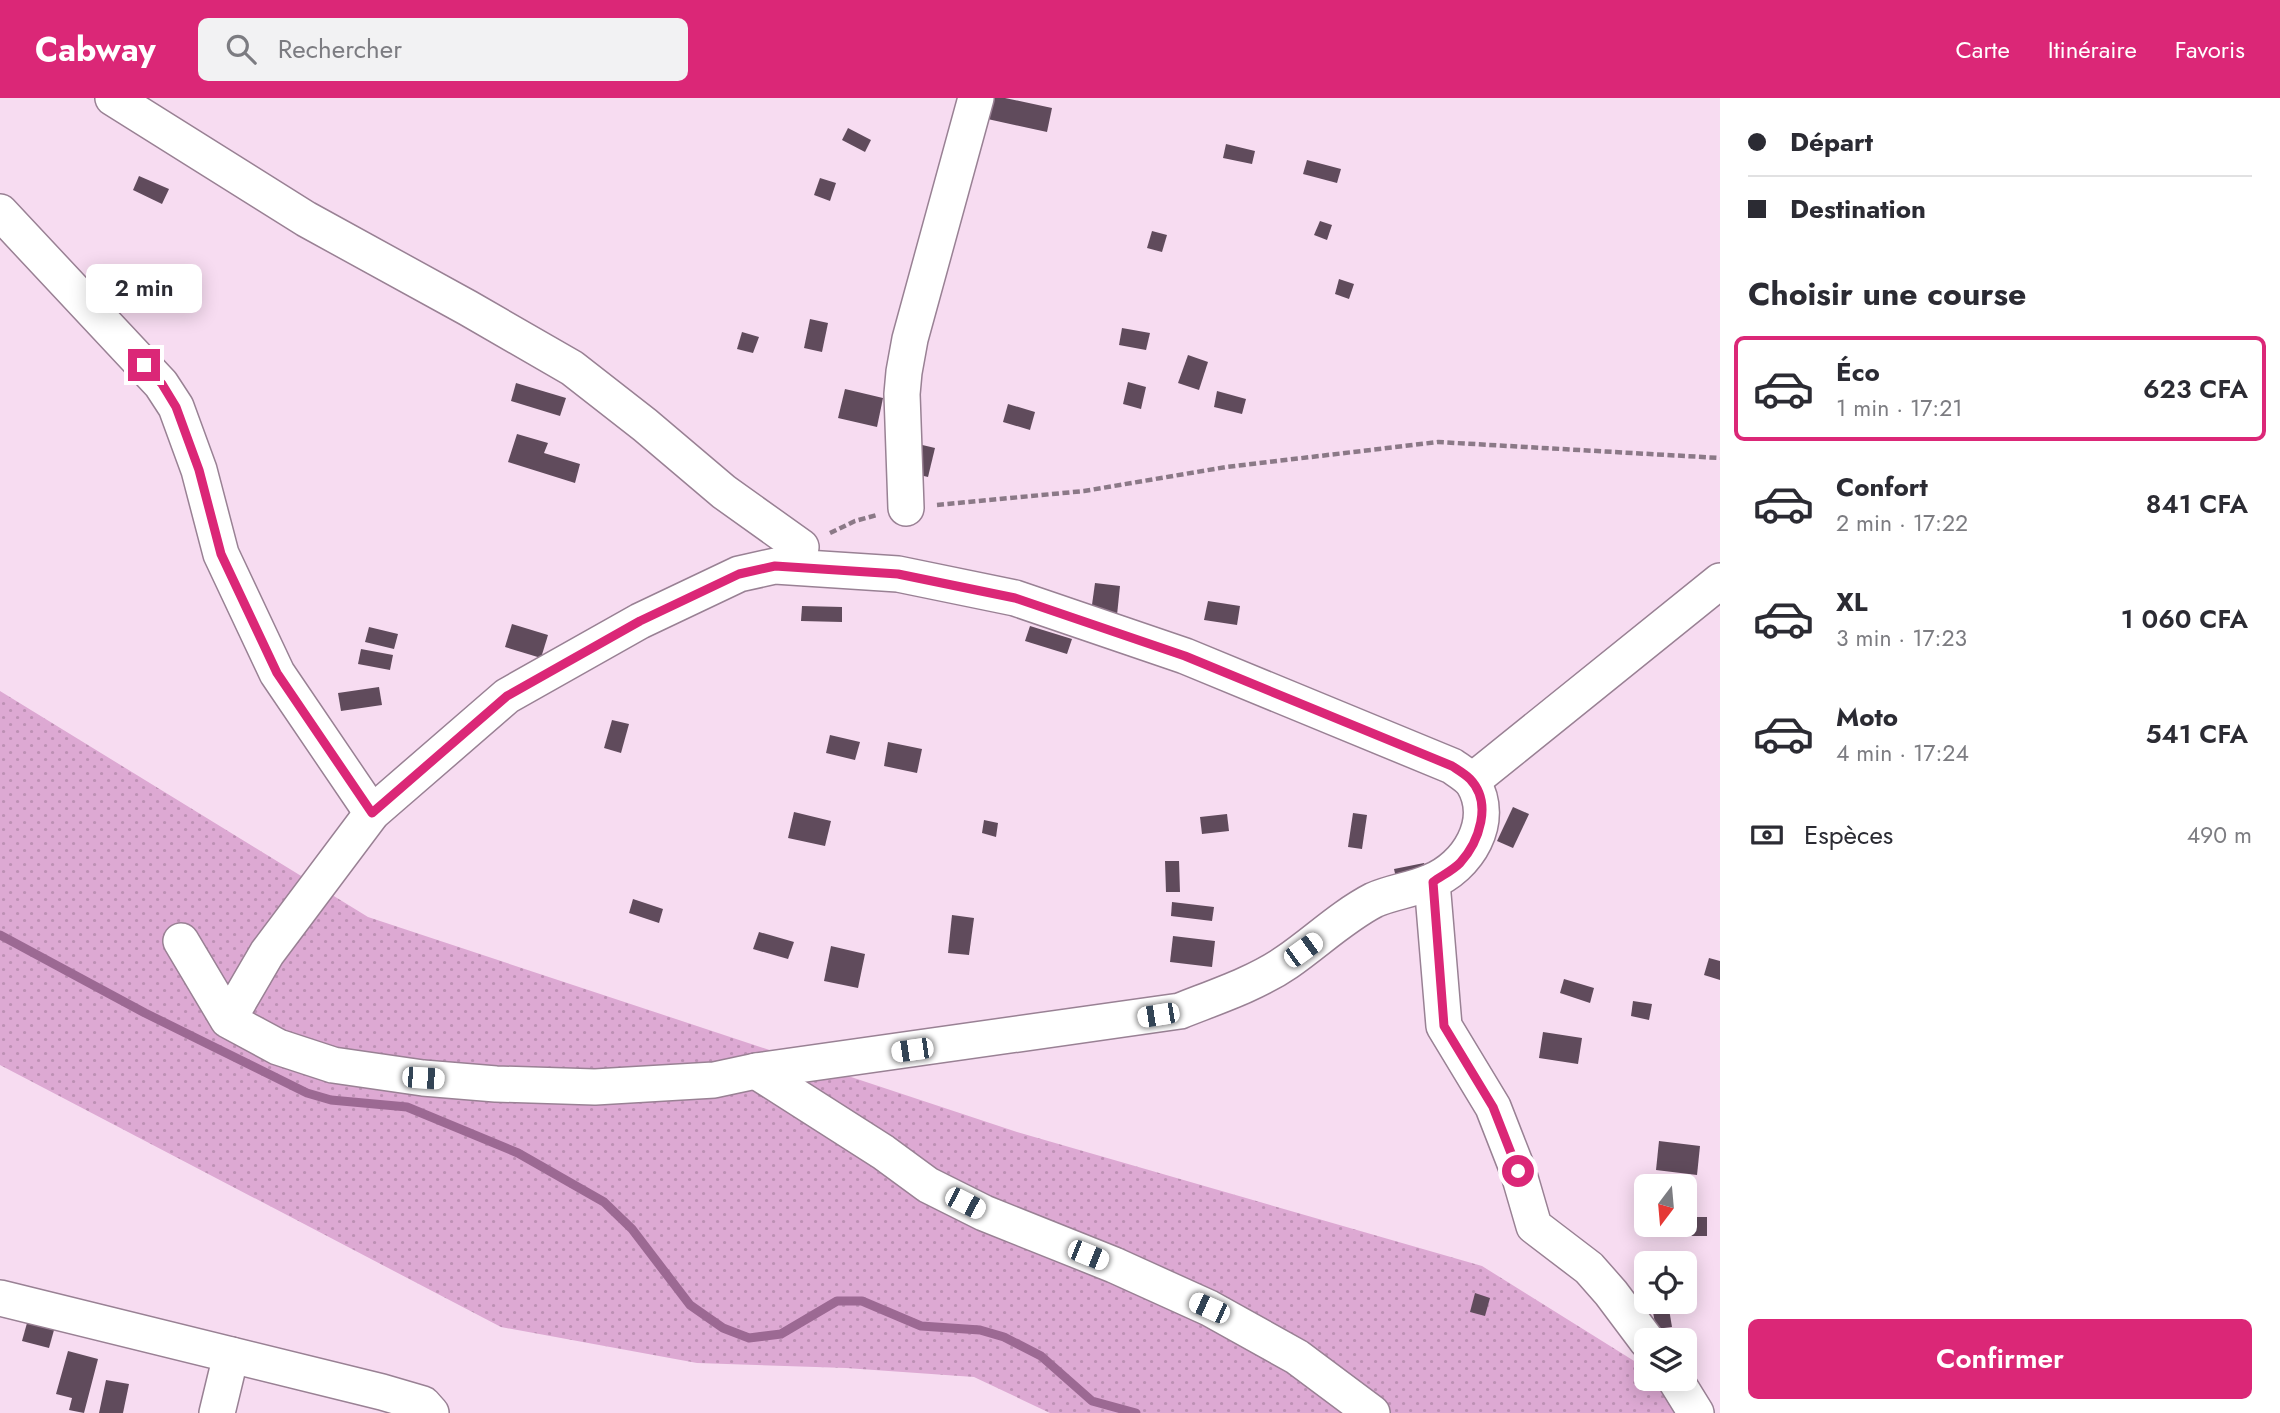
<!DOCTYPE html>
<html lang="fr">
<meta charset="utf-8">
<style>
:root{--surface:#fff;--page:#f2f2f3;--text:#2b2b33;--muted:#7c7c81;--line:#e1e1e2;--accent:#db2777}
body{margin:0;font-family:Jost,sans-serif;background:var(--page);color:var(--text);height:100vh;display:flex;flex-direction:column;font-size:26px;white-space:nowrap}
*{box-sizing:border-box;margin:0}
p{font-size:23px;color:var(--muted)}
.icon{flex:none;width:38px;height:38px;fill:none;stroke:currentColor;stroke-width:2;stroke-linecap:round;stroke-linejoin:round}
.map{position:relative;flex:1;overflow:hidden}
.side{display:flex;flex-direction:column;background:var(--surface);width:560px}
.side>*{flex:none}
.hud{display:grid;align-content:center;height:154px;padding:0 28px;background:var(--surface)}
.needle{width:46px;rotate:196deg}
.controls{position:absolute;left:1634px;top:1076px;display:grid;gap:14px}
.controls a{display:grid;place-items:center;width:63px;height:63px;border-radius:10px;background:var(--surface);box-shadow:0 4px 18px #0003;font-size:35px}
.end{position:absolute;width:32px;height:32px;margin:-16px;border:9px solid #db2777;background:#fff;box-shadow:0 0 0 4px #fff}
.from{border-radius:50%}
.bubble{position:absolute;height:49px;border-radius:10px;background:var(--surface);box-shadow:0 4px 18px #0003;font-size:23px;font-weight:600;line-height:49px;text-align:center}
.car{position:absolute;width:21px;height:42px;margin:-21px -10px;border-radius:9px;box-shadow:0 0 5px 2px #0007;background:linear-gradient(#fff 24%,#345 0 40%,#fff 0 76%,#345 0 86%,#fff 0)}
.hud b{display:flex;align-items:center;gap:24px;height:66px;font-size:26px}
.hud b+b{border-top:2px solid var(--line)}
.hud i{width:18px;height:18px;background:var(--text)}
ul{padding:0;list-style:none}
li{display:flex;align-items:center;gap:21px;height:105px;margin:0 14px 10px;padding:0 14px;border:4px solid transparent;border-radius:10px}
li div{flex:1}
li b{display:block;font-size:26px}
li em{font-style:normal;font-weight:600}
li.selected{border-color:var(--accent)}
li>.icon{width:63px;height:63px;stroke-width:1.5}
h2{padding:0 28px;font-size:32px;line-height:84px}
.pay{display:flex;align-items:center;gap:18px;height:77px;padding:0 28px;font-size:26px}
.pay p{margin-inline-start:auto}
.action{display:flex;gap:14px;margin-top:auto;padding:14px 28px}
.action a{flex:1;height:80px;border-radius:10px;background:var(--accent);color:#fff;font-size:28px;font-weight:600;line-height:80px;text-align:center}
header{display:flex;align-items:center;gap:42px;box-sizing:border-box;height:98px;padding:0 35px;background:var(--accent);color:#fff}
header strong{font-size:33px}
nav{display:flex;gap:38px;margin-inline-start:auto;font-size:24px}
.search{width:490px;height:63px;background:var(--page);display:flex;align-items:center;gap:18px;box-sizing:border-box;padding:0 24px;border-radius:10px;color:var(--muted);font-size:26px}
main{display:flex;flex:1;min-height:0}
.map>svg:first-child{display:block}
.grass{fill:url(#grass-dots)}
.lines{fill:none;stroke-linecap:round;stroke-linejoin:round}
.stream{stroke:#9c6993;stroke-width:9}
.building{fill:#604b5c}
.minor-casing{stroke:#998194;stroke-width:38}
.path{stroke:#8b7987;stroke-width:4.5;stroke-dasharray:7 3.5;stroke-linecap:butt}
.minor{stroke:#fff;stroke-width:35}
.route{stroke:#db2777;stroke-width:9}
</style>
<header>
<strong>Cabway</strong>
<div class="search"><svg class="icon" aria-label="search" viewBox="0 0 24 24"><circle cx="10" cy="10" r="6"/><path d="M15 15l6 6"/></svg>Rechercher</div>
<nav><a>Carte</a><a>Itinéraire</a><a>Favoris</a></nav>
</header>
<main>
<div class="map">
<svg width="1720" height="1315" viewBox="0 0 1720 1315">
<defs>
<pattern id="grass-dots" width="8" height="8" patternUnits="userSpaceOnUse" patternTransform="scale(1.75)"><rect width="8" height="8" fill="#dda9d3"/><path d="M2 2h.1M6 6h.1" fill="none" stroke="#bd90b4" stroke-width="1.8" stroke-linecap="round"/></pattern>
</defs>
<rect width="100%" height="100%" fill="#f7dcf1"/>
<!-- grass -->
<path class="grass" d="M0 593 368 819 1017 1034 1482 1168 1647 1271V1281H1662L1698 1315H1050L974 1279 846 1270 697 1265 501 1229 0 967Z"/>
<g class="lines">
<!-- stream -->
<path class="stream" d="M0 837 145 915 307 995 331 1002 407 1009 518 1055 604 1104 632 1131 690 1207 723 1230 749 1240 781 1236 837 1203H862L921 1228 980 1232 1004 1239 1041 1258 1092 1303 1136 1315"/>
</g>
<!-- building -->
<g class="building">
<path d="M988 0H1005L1052 10 1047 34 983 20Z"/>
<path d="M848 30 871 42 865 54 842 42Z"/>
<path d="M1226 46 1255 53 1252 66 1223 60Z"/>
<path d="M1307 62 1341 71 1337 85 1303 76Z"/>
<path d="M139 78 169 91 162 106 133 92Z"/>
<path d="M820 80 836 85 830 103 814 97Z"/>
<path d="M1320 123 1332 127 1327 142 1314 137Z"/>
<path d="M1152 133 1167 137 1162 154 1147 150Z"/>
<path d="M1339 181 1354 186 1349 201 1335 196Z"/>
<path d="M810 221 828 225 822 254 804 250Z"/>
<path d="M1122 230 1150 235 1146 252 1119 247Z"/>
<path d="M742 234 759 239 753 255 737 251Z"/>
<path d="M1188 257 1208 264 1199 292 1178 285Z"/>
<path d="M1128 284 1146 289 1141 311 1123 306Z"/>
<path d="M516 285 566 300 560 318 511 303Z"/>
<path d="M845 291 883 300 877 329 838 320Z"/>
<path d="M1217 293 1246 301 1242 316 1214 309Z"/>
<path d="M1008 306 1035 314 1030 332 1003 324Z"/>
<path d="M517 336 548 345 544 355 580 366 575 385 508 364Z"/>
<path d="M914 345 935 350 928 379 907 374Z"/>
<path d="M1095 485 1120 488 1117 517 1091 514Z"/>
<path d="M1208 503 1240 508 1237 527 1204 522Z"/>
<path d="M802 508 842 509V524L801 523Z"/>
<path d="M512 526 548 537 541 560 505 549Z"/>
<path d="M1030 528 1072 541 1067 556 1025 543Z"/>
<path d="M369 529 398 536 394 551 365 544Z"/>
<path d="M361 551 393 557 390 572 358 566Z"/>
<path d="M379 589 382 607 341 613 338 595Z"/>
<path d="M612 622 629 626 621 655 604 650Z"/>
<path d="M830 637 860 644 855 662 826 655Z"/>
<path d="M888 644 922 651 917 675 884 668Z"/>
<path d="M1513 709 1529 716 1513 750 1497 743Z"/>
<path d="M794 714 831 723 825 748 788 740Z"/>
<path d="M1353 715 1367 717 1362 751 1348 749Z"/>
<path d="M1227 716 1229 733 1202 736 1200 719Z"/>
<path d="M984 722 998 725 996 739 982 735Z"/>
<path d="M1165 763H1179L1180 794H1166Z"/>
<path d="M1424 765 1429 786 1399 793 1394 771Z"/>
<path d="M633 801 663 811 659 825 629 815Z"/>
<path d="M1172 804 1214 809 1212 823 1171 818Z"/>
<path d="M952 817 974 820 969 857 948 855Z"/>
<path d="M759 834 794 844 788 861 753 851Z"/>
<path d="M1173 838 1215 843 1212 869 1170 864Z"/>
<path d="M831 848 865 856 858 890 824 883Z"/>
<path d="M1709 860 1720 863V882L1704 877Z"/>
<path d="M1564 881 1594 890 1590 905 1560 895Z"/>
<path d="M1633 903 1652 906 1649 922 1631 918Z"/>
<path d="M1543 934 1582 940 1578 966 1539 960Z"/>
<path d="M1659 1043 1700 1048 1697 1077 1656 1072Z"/>
<rect x="1687" y="1119" width="20" height="19"/>
<path d="M1475 1195 1490 1200 1485 1218 1470 1214Z"/>
<path d="M1669 1211 1672 1229 1656 1231 1653 1214Z"/>
<path d="M27 1225 54 1232 49 1250 22 1243Z"/>
<path d="M68 1253 98 1261 84 1315 69 1312 72 1300 56 1296Z"/>
<path d="M106 1282 129 1286 123 1315H99Z"/>
</g>
<g class="lines">
<!-- minor casing -->
<g class="minor-casing">
<g id="minor">
<path d="M113 0 306 121 468 210 572 270 645 327 724 394 801 449"/>
<path d="M0 114 161 286 176 309 199 372 221 456 277 575 372 715"/>
<path d="M906 410 902 296 904 274 910 241 976 0"/>
<path d="M1472 683 1720 483"/>
<path d="M1432 784 1444 928 1493 1009 1518 1073 1534 1128 1589 1170 1611 1195 1647 1243"/>
<path d="M181 843 228 922 267 855 372 715 507 598 640 523 739 476 775 468 898 476 1015 500 1185 558 1452 668C1459 673 1468 678 1473 685 1496 723 1468 769 1430 784 1412 792 1392 794 1374 802 1343 818 1316 844 1287 864 1255 886 1215 899 1180 913L756 973 714 982 595 989 496 986 423 980 333 967 278 949 228 922"/>
<path d="M756 973 883 1054 928 1087 984 1115 1114 1167 1209 1210 1297 1259 1372 1315"/>
<path d="M0 1200 382 1294 423 1306 431 1315"/>
<path d="M1675 1281 1696 1315"/>
<path d="M217 1315 231 1257"/>
</g>
</g>
<!-- path -->
<g class="path">
<path d="M937 407 1084 393 1226 369 1438 344 1720 360"/>
<path d="M830 435 855 423 877 417"/>
</g>
<!-- minor -->
<use href="#minor" class="minor"/>
</g>
<g class="lines">
<!-- route -->
<path class="route" d="M144 267 162 286 176 309 199 372 221 456 277 575 372 715 507 598 640 523 739 476 775 468 898 476 1015 500 1185 558 1452 668C1458 672 1465 676 1470 681 1493 705 1479 744 1460 765 1452 773 1441 778 1433 784L1444 928 1493 1009 1518 1073"/>
</g>
</svg>
<div class="controls">
<a><svg class="needle" viewBox="-14 -14 28 28"><path d="M0-13l5 13h-10z" fill="#e53935"/><path d="M0 13l5-13h-10z" fill="#7c7c81"/></svg></a>
<a><svg class="icon" aria-label="locate" viewBox="0 0 24 24"><circle cx="12" cy="12" r="6"/><path d="M12 2v4M12 18v4M2 12h4M18 12h4"/></svg></a>
<a><svg class="icon" aria-label="layers" viewBox="0 0 24 24"><path d="M12 4l9 5-9 5-9-5zM3 14l9 5 9-5"/></svg></a>
</div>
<i class="end from" style="left:1518px;top:1073px"></i>
<i class="end" style="left:144px;top:267px"></i>
<div class="bubble" style="left:86px;top:166px;width:116px">2 min</div>
<i class="car" style="left:1303px;top:852px;rotate:54deg"></i>
<i class="car" style="left:1158px;top:917px;rotate:261deg"></i>
<i class="car" style="left:912px;top:952px;rotate:262deg"></i>
<i class="car" style="left:423px;top:980px;rotate:94deg"></i>
<i class="car" style="left:965px;top:1105px;rotate:117deg"></i>
<i class="car" style="left:1088px;top:1157px;rotate:112deg"></i>
<i class="car" style="left:1209px;top:1210px;rotate:294deg"></i>
</div>
<section class="side">
<div class="hud">
<b><i class="from"></i>Départ</b>
<b><i></i>Destination</b>
</div>
<h2>Choisir une course</h2>
<ul>
<li class="selected"><svg class="icon" aria-label="car" viewBox="0 0 24 24"><path d="M5 17H2v-5l4-1 3-4h7l3 4 3 1v5h-3M9 17h6M6 11h13"/><circle cx="7" cy="17" r="2"/><circle cx="17" cy="17" r="2"/></svg><div><b>Éco</b><p>1 min · 17:21</p></div><em>623 CFA</em></li>
<li><svg class="icon" aria-label="car" viewBox="0 0 24 24"><path d="M5 17H2v-5l4-1 3-4h7l3 4 3 1v5h-3M9 17h6M6 11h13"/><circle cx="7" cy="17" r="2"/><circle cx="17" cy="17" r="2"/></svg><div><b>Confort</b><p>2 min · 17:22</p></div><em>841 CFA</em></li>
<li><svg class="icon" aria-label="car" viewBox="0 0 24 24"><path d="M5 17H2v-5l4-1 3-4h7l3 4 3 1v5h-3M9 17h6M6 11h13"/><circle cx="7" cy="17" r="2"/><circle cx="17" cy="17" r="2"/></svg><div><b>XL</b><p>3 min · 17:23</p></div><em>1 060 CFA</em></li>
<li><svg class="icon" aria-label="car" viewBox="0 0 24 24"><path d="M5 17H2v-5l4-1 3-4h7l3 4 3 1v5h-3M9 17h6M6 11h13"/><circle cx="7" cy="17" r="2"/><circle cx="17" cy="17" r="2"/></svg><div><b>Moto</b><p>4 min · 17:24</p></div><em>541 CFA</em></li>
</ul>
<div class="pay"><svg class="icon" aria-label="cash" viewBox="0 0 24 24"><path d="M3 7h18v10H3z"/><circle cx="12" cy="12" r="2"/></svg>Espèces<p>490 m</p></div>
<div class="action"><a>Confirmer</a></div>
</section>
</main>
